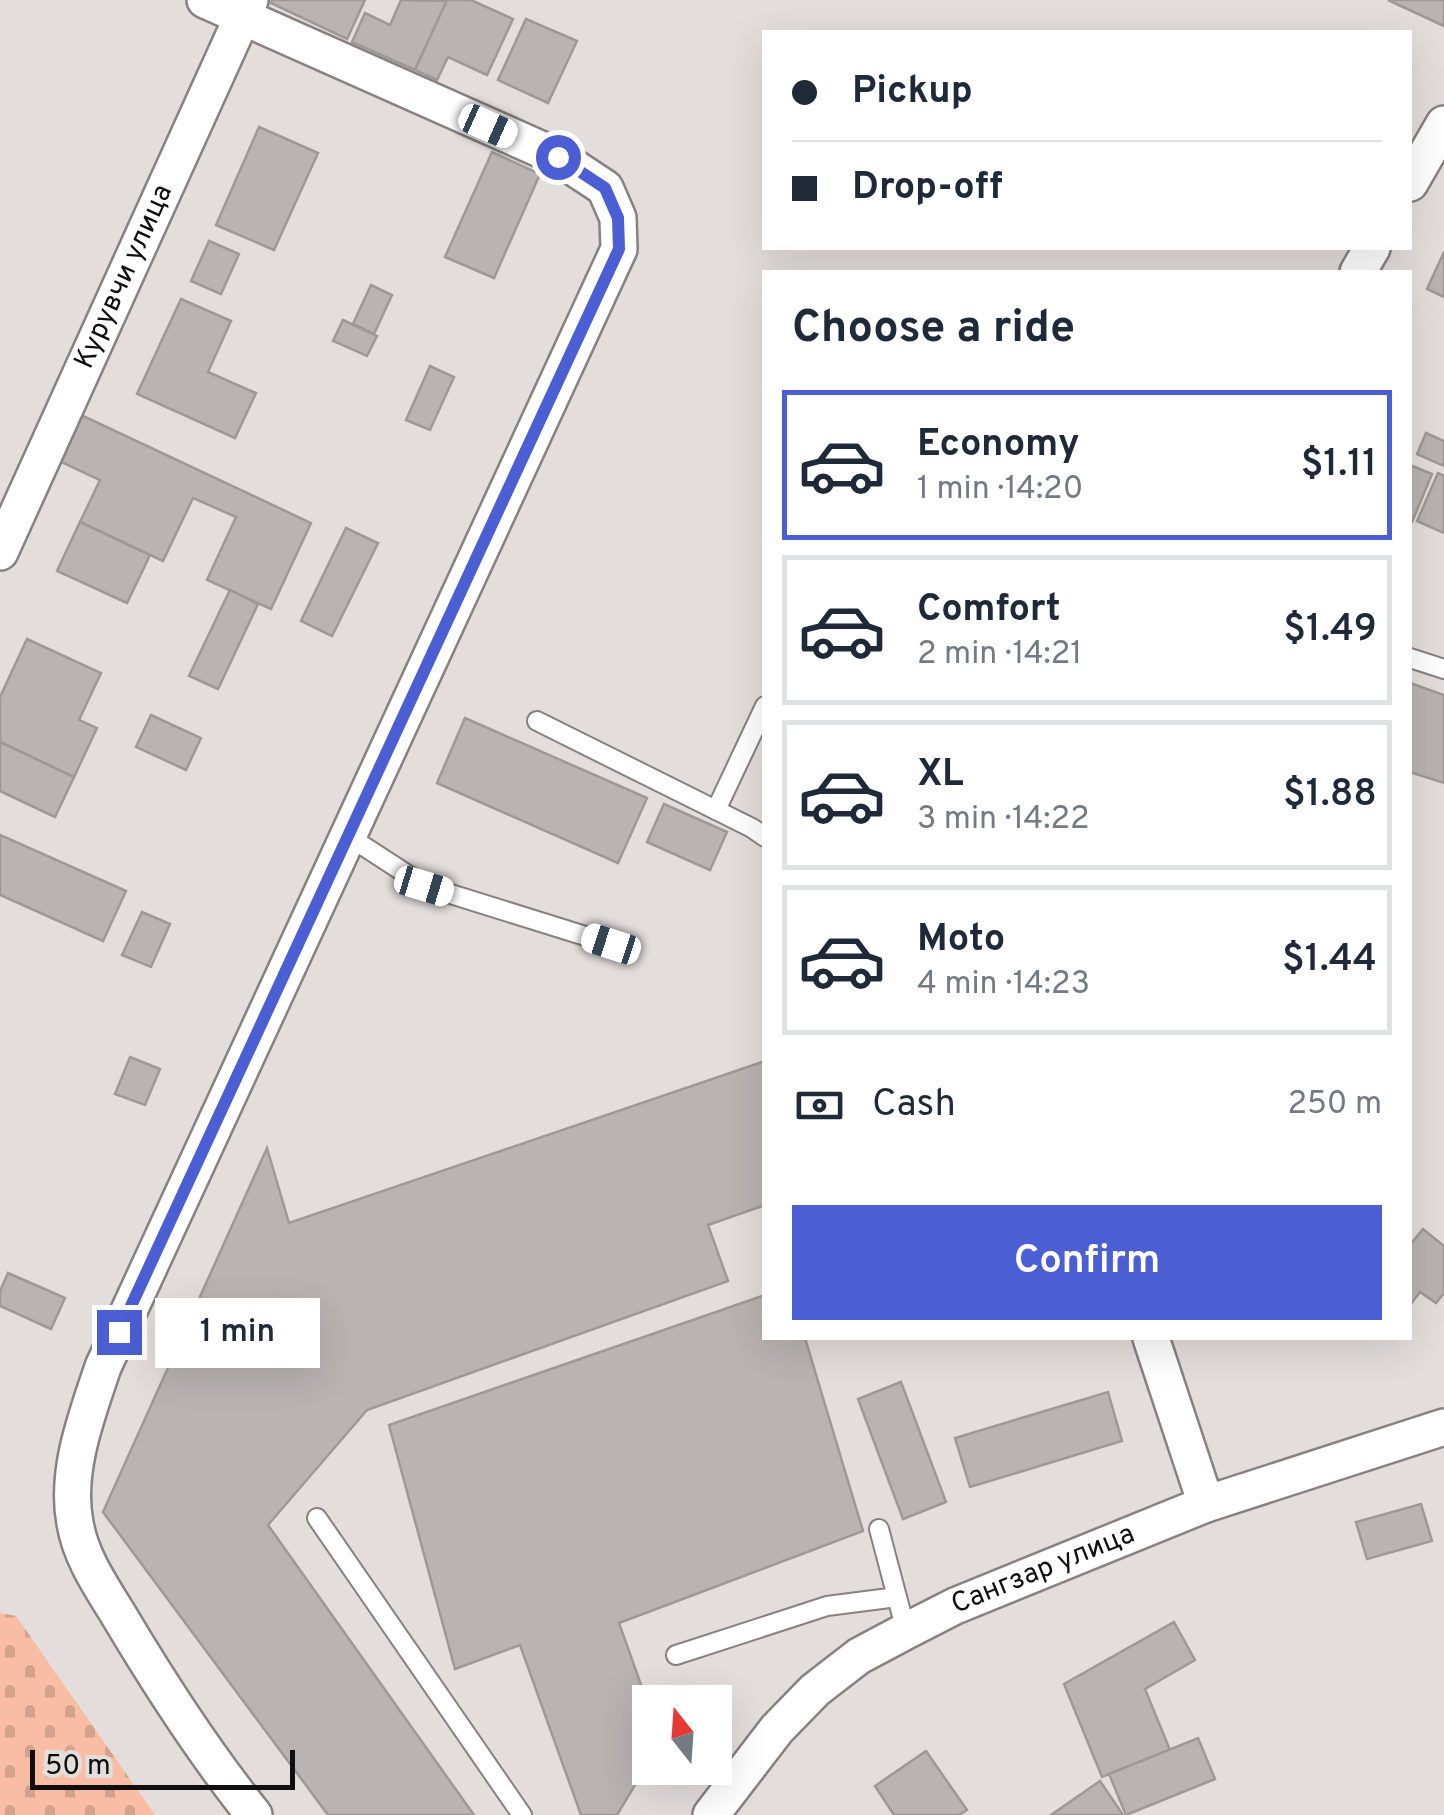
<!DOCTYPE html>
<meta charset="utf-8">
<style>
:root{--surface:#fff;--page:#f2f2f3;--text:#1f2937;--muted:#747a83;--line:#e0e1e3;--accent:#4b5ed3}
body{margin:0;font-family:Overpass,sans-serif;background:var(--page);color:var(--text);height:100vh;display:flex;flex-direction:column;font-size:38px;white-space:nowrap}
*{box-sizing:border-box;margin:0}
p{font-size:32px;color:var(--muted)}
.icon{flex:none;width:55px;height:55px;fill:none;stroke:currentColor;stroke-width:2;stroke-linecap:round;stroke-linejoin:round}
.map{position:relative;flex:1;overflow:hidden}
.details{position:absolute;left:762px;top:270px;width:650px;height:1070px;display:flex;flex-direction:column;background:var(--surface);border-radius:0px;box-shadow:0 10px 40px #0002}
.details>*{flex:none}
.top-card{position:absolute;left:762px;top:30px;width:650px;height:220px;border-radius:0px;box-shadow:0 10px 40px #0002;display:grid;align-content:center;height:220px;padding:0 30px;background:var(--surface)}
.needle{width:65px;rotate:343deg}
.tools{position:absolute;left:632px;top:1685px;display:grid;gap:20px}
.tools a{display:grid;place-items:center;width:100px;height:100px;border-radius:0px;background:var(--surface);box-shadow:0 10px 40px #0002;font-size:50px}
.scale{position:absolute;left:30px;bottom:25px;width:265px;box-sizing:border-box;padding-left:10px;border:5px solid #100e0e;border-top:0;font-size:28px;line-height:35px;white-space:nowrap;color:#100e0e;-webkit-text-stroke:8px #e3dedc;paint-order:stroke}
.end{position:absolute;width:45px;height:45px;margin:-22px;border:12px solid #4b5ed3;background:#fff;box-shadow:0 0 0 5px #fff}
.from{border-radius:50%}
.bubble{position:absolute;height:70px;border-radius:0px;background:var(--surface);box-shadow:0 10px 40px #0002;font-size:32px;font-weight:600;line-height:70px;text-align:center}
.car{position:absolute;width:30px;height:60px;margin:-30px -15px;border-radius:12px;box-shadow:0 0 8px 2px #0007;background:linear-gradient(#fff 24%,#345 0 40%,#fff 0 76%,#345 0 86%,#fff 0)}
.top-card b{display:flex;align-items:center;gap:35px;height:95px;font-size:38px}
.top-card b+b{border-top:2px solid var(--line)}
.top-card i{width:25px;height:25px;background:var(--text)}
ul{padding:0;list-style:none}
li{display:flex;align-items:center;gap:30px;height:150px;margin:0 20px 15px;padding:0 10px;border:5px solid var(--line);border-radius:0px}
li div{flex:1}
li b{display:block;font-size:38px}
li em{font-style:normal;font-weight:600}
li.active{border-color:var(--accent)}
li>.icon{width:90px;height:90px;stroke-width:1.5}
h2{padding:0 30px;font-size:45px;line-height:120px}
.pay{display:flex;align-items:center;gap:25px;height:110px;padding:0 30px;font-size:38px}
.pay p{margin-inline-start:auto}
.cta{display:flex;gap:20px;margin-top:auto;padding:20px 30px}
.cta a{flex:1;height:115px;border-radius:0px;background:var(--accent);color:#fff;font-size:40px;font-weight:600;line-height:115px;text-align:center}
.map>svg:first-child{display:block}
.cemetery{fill:url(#cemetery-stones)}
.building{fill:#b9b4b2;stroke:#9e9997;stroke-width:2.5}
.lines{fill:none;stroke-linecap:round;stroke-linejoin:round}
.service-casing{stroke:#878280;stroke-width:22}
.minor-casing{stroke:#878280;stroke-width:40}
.service{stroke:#fff;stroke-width:18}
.minor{stroke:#fff;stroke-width:35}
.route{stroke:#4b5ed3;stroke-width:12}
.labels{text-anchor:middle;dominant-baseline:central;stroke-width:9;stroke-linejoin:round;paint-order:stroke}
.street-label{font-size:28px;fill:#100e0e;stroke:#e3dedc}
</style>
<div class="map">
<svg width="1444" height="1815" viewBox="0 0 1444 1815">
<defs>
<pattern id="cemetery-stones" width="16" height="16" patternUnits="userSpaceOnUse" patternTransform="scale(2.5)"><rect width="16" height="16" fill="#f8bda4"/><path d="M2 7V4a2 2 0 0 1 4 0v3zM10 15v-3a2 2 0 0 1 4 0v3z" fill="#d4a18c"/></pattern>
</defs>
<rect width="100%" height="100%" fill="#e3dedc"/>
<!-- cemetery -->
<path class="cemetery" d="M0 1613 16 1616 155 1815H0Z"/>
<!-- building -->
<g class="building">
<path d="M272 0H365L347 39 271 3Z"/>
<path d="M401 0 447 1 415 70 352 42 365 13 390 25Z"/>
<path d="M471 0 513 19 487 75 448 57 437 80 415 70 447 0Z"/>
<path d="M1388 0H1444V26Z"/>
<path d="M526 19 577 41 548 103 498 80Z"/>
<path d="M259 127 318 153 274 250 216 225Z"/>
<path d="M492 152 540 174 494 278 445 257Z"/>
<path d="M209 241 239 254 221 294 191 281Z"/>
<path d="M1444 252V297L1427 289Z"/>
<path d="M371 285 392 295 374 334 353 324Z"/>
<path d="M181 299 231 321 208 372 256 393 235 438 137 394Z"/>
<path d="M343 320 377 336 367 356 333 341Z"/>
<path d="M430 366 454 377 430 430 406 420Z"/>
<path d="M81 415 311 523 271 609 207 580 236 517 193 498 163 561 80 522 100 480 59 461Z"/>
<path d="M1426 433 1444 441V466L1417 454Z"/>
<path d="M1410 465 1432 474 1412 522 1410 521Z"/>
<path d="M1438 473 1444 476V533L1417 521Z"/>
<path d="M80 522 150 555 127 603 57 571Z"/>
<path d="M346 528 378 543 332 636 301 621Z"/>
<path d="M230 590 258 604 218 689 189 676Z"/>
<path d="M27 639 101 673 79 720 97 728 74 777 0 742V697Z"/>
<path d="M1410 683 1444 695V783L1410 772Z"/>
<path d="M151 715 201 738 186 770 136 747Z"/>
<path d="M465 718 647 798 618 863 437 783Z"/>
<path d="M0 742 74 777 55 817 0 791Z"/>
<path d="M664 804 727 832 710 870 647 842Z"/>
<path d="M0 835 126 891 103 941 0 895Z"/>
<path d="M142 912 170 924 151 967 122 955Z"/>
<path d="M130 1057 160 1069 145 1105 115 1094Z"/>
<path d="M765 1061V1205L708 1225 728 1281 367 1410 268 1525 474 1815H328L103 1512 267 1148 289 1223Z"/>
<path d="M1423 1229 1444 1246V1293L1436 1303 1420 1292 1410 1305V1245Z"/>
<path d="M8 1273 65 1298 51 1329 0 1306V1291Z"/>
<path d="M765 1295V1338H805L863 1531 619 1623 650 1710V1760L617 1815H581L520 1645 455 1669 389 1425Z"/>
<path d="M901 1382 946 1502 903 1519 858 1399Z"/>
<path d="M1108 1392 1122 1441 970 1487 955 1438Z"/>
<path d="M1421 1504 1432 1541 1367 1559 1356 1522Z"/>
<path d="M1174 1622 1195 1660 1145 1689 1170 1750 1102 1777 1064 1684Z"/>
<path d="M1198 1738 1215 1779 1126 1815 1109 1774Z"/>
<path d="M926 1751 967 1810 959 1815H894L875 1786Z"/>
<path d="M1100 1781 1123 1815H1051Z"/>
</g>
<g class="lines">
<!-- service casing -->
<g class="service-casing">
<g id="service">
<path d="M1410 658 1444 669"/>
<path d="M537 721 752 828 765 837"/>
<path d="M716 810 765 706"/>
<path d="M348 836 425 886 611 944"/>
<path d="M317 1518 522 1815"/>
<path d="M879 1529 906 1631"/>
<path d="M676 1655 827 1606 897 1597"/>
</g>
</g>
<!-- minor casing -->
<g class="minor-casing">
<g id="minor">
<path d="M205 0 558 157 605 188 618 218 619 249 103 1367C87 1415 65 1471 75 1523 81 1559 103 1589 121 1619 161 1686 205 1754 254 1815"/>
<path d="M1410 183 1444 124"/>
<path d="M1358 272 1372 248"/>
<path id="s1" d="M0 552 250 0"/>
<path d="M1151 1338 1206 1504"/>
<path id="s2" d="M711 1815 777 1729 815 1690 859 1656 906 1631 955 1606 1206 1504 1444 1427"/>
</g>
</g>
<!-- service -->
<use href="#service" class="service"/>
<!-- minor -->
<use href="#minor" class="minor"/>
</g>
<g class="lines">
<!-- route -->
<path class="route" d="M119 1332 619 249 618 218 605 188 558 157"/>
</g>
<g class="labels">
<!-- street labels -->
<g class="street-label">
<text stroke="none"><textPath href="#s1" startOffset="302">Курувчи улица</textPath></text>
<text stroke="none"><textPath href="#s2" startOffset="422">Сангзар улица</textPath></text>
</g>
</g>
</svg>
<div class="tools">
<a><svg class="needle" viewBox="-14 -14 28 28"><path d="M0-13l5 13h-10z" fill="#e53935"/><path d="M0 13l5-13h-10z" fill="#747a83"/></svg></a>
</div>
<div class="scale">50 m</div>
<i class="end from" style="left:558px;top:157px"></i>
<i class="end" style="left:119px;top:1332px"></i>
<div class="bubble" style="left:155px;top:1298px;width:165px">1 min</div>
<i class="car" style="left:488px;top:126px;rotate:114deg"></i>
<i class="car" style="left:424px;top:886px;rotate:107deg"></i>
<i class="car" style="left:611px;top:944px;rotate:288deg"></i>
<div class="top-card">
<b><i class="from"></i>Pickup</b>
<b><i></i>Drop-off</b>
</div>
<section class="details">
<h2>Choose a ride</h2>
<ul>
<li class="active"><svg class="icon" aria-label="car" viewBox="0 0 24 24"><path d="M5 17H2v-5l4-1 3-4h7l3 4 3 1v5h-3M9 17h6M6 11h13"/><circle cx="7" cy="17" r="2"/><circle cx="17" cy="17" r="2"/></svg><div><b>Economy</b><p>1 min · 14:20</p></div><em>$1.11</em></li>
<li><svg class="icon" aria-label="car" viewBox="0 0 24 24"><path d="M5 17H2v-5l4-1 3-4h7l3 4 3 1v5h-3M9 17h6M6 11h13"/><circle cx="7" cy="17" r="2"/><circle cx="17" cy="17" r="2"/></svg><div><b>Comfort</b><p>2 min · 14:21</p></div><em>$1.49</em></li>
<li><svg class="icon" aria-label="car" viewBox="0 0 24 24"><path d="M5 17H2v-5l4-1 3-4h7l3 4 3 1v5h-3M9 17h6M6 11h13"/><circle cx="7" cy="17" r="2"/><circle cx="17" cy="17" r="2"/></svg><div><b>XL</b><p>3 min · 14:22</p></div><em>$1.88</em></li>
<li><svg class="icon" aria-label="car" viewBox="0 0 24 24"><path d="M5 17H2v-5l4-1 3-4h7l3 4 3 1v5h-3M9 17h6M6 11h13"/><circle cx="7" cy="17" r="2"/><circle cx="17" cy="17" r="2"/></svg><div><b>Moto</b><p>4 min · 14:23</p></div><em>$1.44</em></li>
</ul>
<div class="pay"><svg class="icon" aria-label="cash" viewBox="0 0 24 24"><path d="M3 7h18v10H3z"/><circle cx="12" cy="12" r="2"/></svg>Cash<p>250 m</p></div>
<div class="cta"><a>Confirm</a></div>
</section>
</div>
